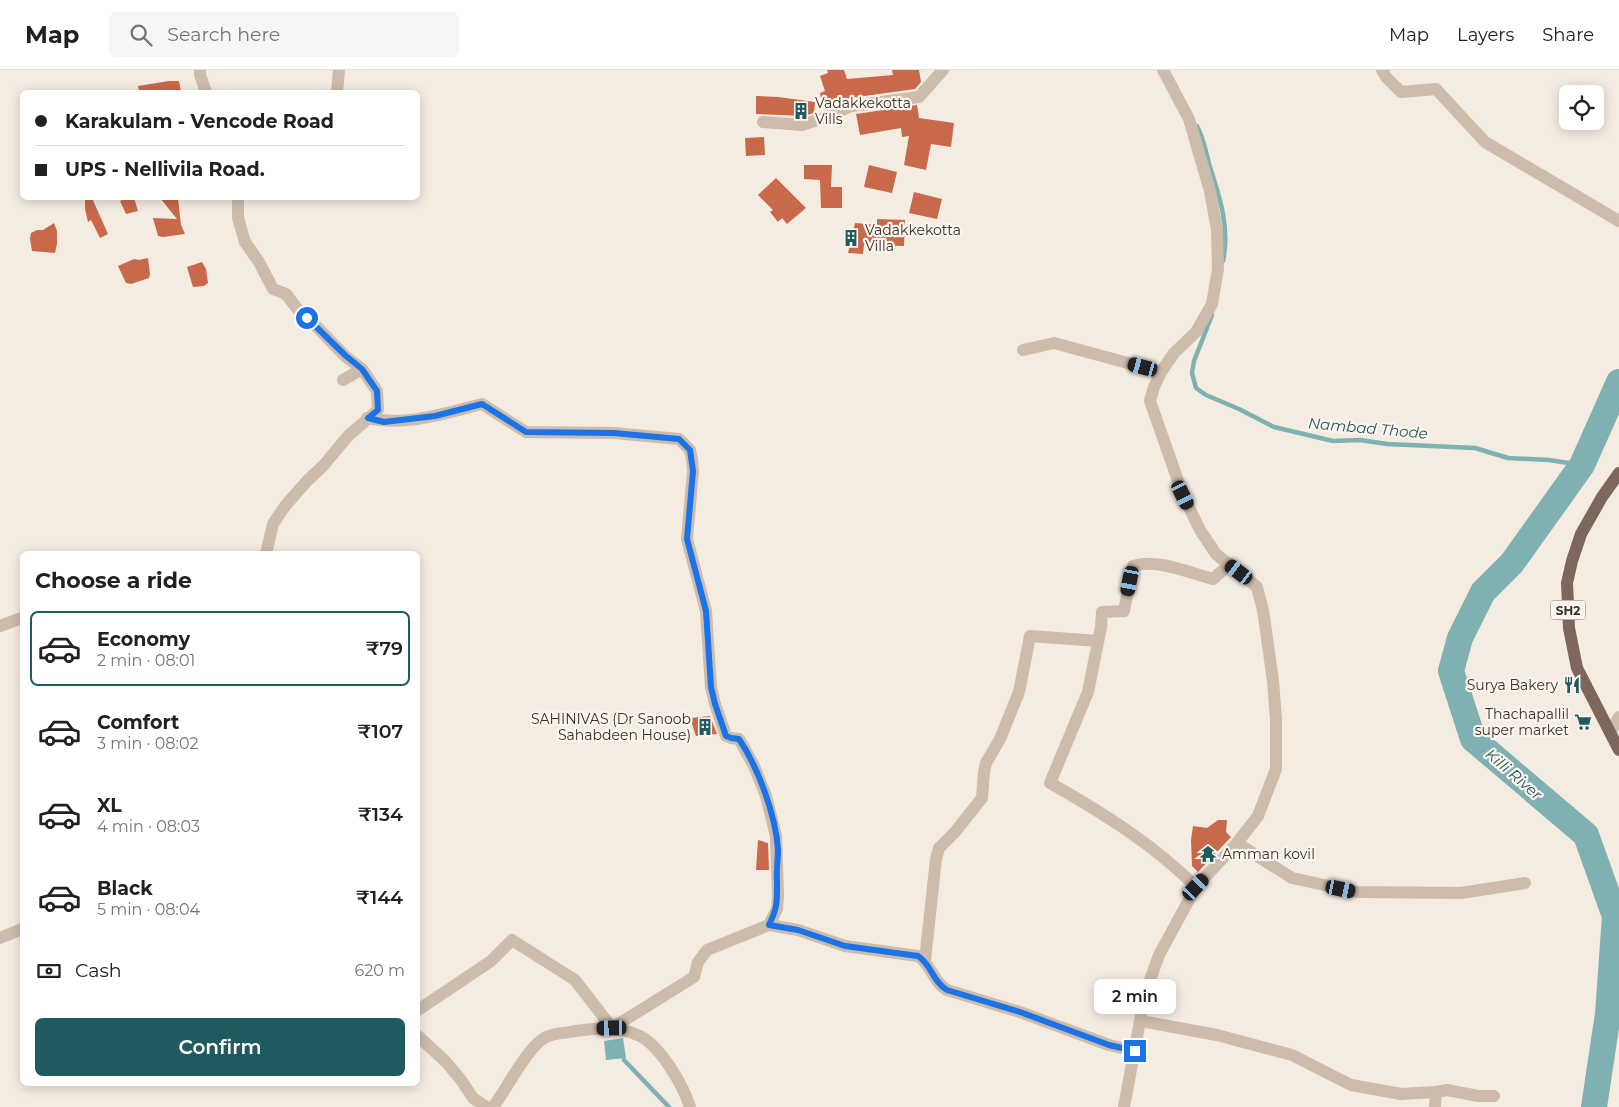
<!DOCTYPE html>
<meta charset="utf-8">
<style>
:root{--surface:#fff;--page:#f6f6f6;--text:#202124;--muted:#757577;--line:#e0e0e0;--accent:#1f5a5e}
body{margin:0;font-family:Montserrat,sans-serif;background:var(--page);color:var(--text);height:100vh;display:flex;flex-direction:column;font-size:19px;white-space:nowrap}
*{box-sizing:border-box;margin:0}
p{font-size:16px;color:var(--muted)}
.icon{flex:none;width:28px;height:28px;fill:none;stroke:currentColor;stroke-width:2;stroke-linecap:round;stroke-linejoin:round}
.map{position:relative;flex:1;overflow:hidden}
.drawer{position:absolute;left:20px;top:481px;width:400px;height:535px;display:flex;flex-direction:column;background:var(--surface);border-radius:8px;box-shadow:0 2px 12px #0003}
.drawer>*{flex:none}
.guide{position:absolute;left:20px;top:20px;width:400px;height:110px;border-radius:8px;box-shadow:0 2px 12px #0003;display:grid;align-content:center;height:110px;padding:0 15px;background:var(--surface)}
.buttons{position:absolute;left:1559px;top:15px;display:grid;gap:10px}
.buttons a{display:grid;place-items:center;width:45px;height:45px;border-radius:8px;background:var(--surface);box-shadow:0 2px 12px #0003;font-size:25px}
.end{position:absolute;width:22px;height:22px;margin:-11px;border:6px solid #1a73e8;background:#fff;box-shadow:0 0 0 2px #fff}
.from{border-radius:50%}
.bubble{position:absolute;height:35px;border-radius:8px;background:var(--surface);box-shadow:0 2px 12px #0003;font-size:16px;font-weight:600;line-height:35px;text-align:center}
.car{position:absolute;width:15px;height:30px;margin:-15px -8px;border-radius:6px;box-shadow:0 0 4px 1px #0007;background:linear-gradient(#222 24%,#8ab4d8 0 40%,#222 0 76%,#8ab4d8 0 86%,#222 0)}
.guide b{display:flex;align-items:center;gap:18px;height:48px;font-size:19px}
.guide b+b{border-top:1px solid var(--line)}
.guide i{width:12px;height:12px;background:var(--text)}
ul{padding:0;list-style:none}
li{display:flex;align-items:center;gap:15px;height:75px;margin:0 10px 8px;padding:0 5px;border:2px solid transparent;border-radius:8px}
li div{flex:1}
li b{display:block;font-size:19px}
li em{font-style:normal;font-weight:600}
li.selected{border-color:var(--accent)}
li>.icon{width:45px;height:45px;stroke-width:1.5}
h2{padding:0 15px;font-size:22px;line-height:60px}
.pay{display:flex;align-items:center;gap:12px;height:55px;padding:0 15px;font-size:19px}
.pay p{margin-inline-start:auto}
.button{display:flex;gap:10px;margin-top:auto;padding:10px 15px}
.button a{flex:1;height:58px;border-radius:8px;background:var(--accent);color:#fff;font-size:20px;font-weight:600;line-height:58px;text-align:center}
header{display:flex;align-items:center;gap:30px;box-sizing:border-box;height:70px;padding:0 25px;background:var(--surface);border-bottom:1px solid var(--line)}
header strong{font-size:24px}
nav{display:flex;gap:28px;margin-inline-start:auto;font-size:18px}
.search{width:350px;height:45px;background:var(--page);display:flex;align-items:center;gap:12px;box-sizing:border-box;padding:0 18px;border-radius:8px;color:var(--muted);font-size:19px}
.map>svg:first-child{display:block}
.water{fill:#7fb0b2}
.lines{fill:none;stroke-linecap:round;stroke-linejoin:round}
.stream{stroke:#7fb0b2;stroke-width:4.5}
.river{stroke:#7fb0b2;stroke-width:26}
.building{fill:#c8694b}
.minor{stroke:#cdbbac;stroke-width:12}
.primary{stroke:#7d675c;stroke-width:12}
.route{stroke:#1a73e8;stroke-width:6}
.labels{text-anchor:middle;dominant-baseline:central;stroke-width:4.5;stroke-linejoin:round;paint-order:stroke}
.shield{fill:#fbf5ee;stroke:#756b66;stroke-width:1}
.shield-label{font-size:12px;font-weight:bold;fill:#3b302b}
.poi-label{font-size:14px;fill:#3b302b;stroke:#fbf5ee;text-anchor:start}
.water-label{font-size:15px;font-style:italic;fill:#1f5a5e;stroke:#fbf5ee}
</style>
<header>
<strong>Map</strong>
<div class="search"><svg class="icon" aria-label="search" viewBox="0 0 24 24"><circle cx="10" cy="10" r="6"/><path d="M15 15l6 6"/></svg>Search here</div>
<nav><a>Map</a><a>Layers</a><a>Share</a></nav>
</header>
<div class="map">
<svg width="1619" height="1037" viewBox="0 0 1619 1037">
<rect width="100%" height="100%" fill="#f4ebe1"/>
<!-- water -->
<path class="water" d="M623 968 626 988 606 990 604 971Z"/>
<g class="lines">
<!-- stream -->
<g class="stream">
<path d="M1197 56C1204 69 1206 83 1210 97 1220 128 1230 158 1223 191"/>
<path d="M1212 245 1194 291 1192 303 1196 318 1206 325 1239 339 1274 357 1333 371 1360 370 1387 374 1475 378 1508 388 1549 390 1582 395"/>
<path d="M624 990 669 1037"/>
</g>
<!-- river -->
<path class="river" d="M1594 1037 1608 944 1615 846 1586 765 1473 669 1451 601 1460 568 1483 522 1512 493 1582 395 1619 312"/>
</g>
<!-- building -->
<g class="building">
<path d="M827 0H844L847 9 893 5 892 0H919L921 12 915 19 850 28 823 37 820 23 825 21 820 6 828 3Z"/>
<path d="M169 11H179L181 22H139L138 16Z"/>
<path d="M756 26 778 27 815 32 814 43 804 46 756 44Z"/>
<path d="M917 35 919 48 954 53 951 77 931 74 926 100 904 95 909 66 902 67 901 58 860 65 856 44Z"/>
<path d="M764 67 765 85 746 86 745 68Z"/>
<path d="M804 95H832L831 117H842V138H821L820 110 804 109Z"/>
<path d="M869 95 897 102 892 123 864 117Z"/>
<path d="M776 108 806 138 787 154 782 148 778 152 770 142 773 140 758 125Z"/>
<path d="M914 122 942 129 937 149 909 143Z"/>
<path d="M85 128H92L108 164 100 168 91 150 88 152 85 139Z"/>
<path d="M127 128H134L138 141 126 144 120 131Z"/>
<path d="M160 128H178L181 155 185 164 163 167 158 166 153 148 177 149Z"/>
<path d="M877 149 905 150 904 176 864 175 863 184 848 183 855 153 877 155Z"/>
<path d="M54 153 57 161V174L55 183 32 181 30 169 31 163 37 160H43Z"/>
<path d="M148 188 150 204 149 208 131 214 126 213 118 196 134 189 139 190Z"/>
<path d="M202 192 206 199 208 213 204 216 193 217 187 197Z"/>
<path d="M710 646 717 664 696 666 690 648Z"/>
<path d="M1218 750H1227L1226 762 1231 767 1198 802 1192 796 1191 770 1193 756 1207 758Z"/>
<path d="M758 770 768 773 769 800H756Z"/>
</g>
<g class="lines">
<!-- minor -->
<g class="minor">
<path d="M200 0V5L206 22"/>
<path d="M1382 0 1386 7 1401 22 1436 19 1485 72 1619 151"/>
<path d="M337 22 339 0"/>
<path d="M763 52 802 55 824 48 851 36 919 27 943 0"/>
<path d="M238 128V148L245 172 259 192 273 219 286 224 299 241 315 255 345 286 362 299 377 321 378 340 348 366 323 396 307 411 285 436 273 454 266 484"/>
<path d="M1023 280 1054 273 1161 302"/>
<path d="M343 310 362 299"/>
<path d="M367 348C405 357 446 343 482 334L526 362 614 363 679 369 690 380 692 389 693 401 687 469 706 541 711 617 715 634 726 666 731 668 739 669 754 696 766 726 776 766 778 826 777 839 769 855 798 860 845 876 918 886C932 895 932 911 947 920L1020 942 1109 975 1135 981"/>
<path d="M0 556 22 548"/>
<path d="M1610 663 1619 647"/>
<path d="M1237 773 1292 808 1357 822 1461 823 1525 813"/>
<path d="M1196 817C1153 774 1103 743 1050 713L1088 622 1101 557 1102 542 1124 541 1133 496C1156 488 1190 503 1213 509L1230 494"/>
<path d="M0 868 22 859"/>
<path d="M925 890 936 789 939 778 955 762 982 728 984 702 986 693 1000 669 1019 622 1030 566 1098 571"/>
<path d="M418 940 491 891 512 870 575 910 612 958 694 907 698 892 707 880 769 855"/>
<path d="M1141 951 1217 965 1292 985 1351 1015 1401 1024 1436 1022 1447 1020 1478 1026H1494"/>
<path d="M418 966 446 992 461 1010 473 1028 486 1037"/>
<path d="M493 1037C507 1019 527 977 546 967 554 963 567 963 576 961 596 958 621 956 640 966 661 977 683 1015 690 1037"/>
<path d="M1124 1037 1145 924 1159 885 1196 817 1237 773 1258 746 1276 699V649L1273 611 1263 540 1257 517 1216 484 1200 460 1183 425 1150 331 1154 317 1161 302 1174 283 1196 262 1212 234 1218 199 1217 160 1210 121 1189 49 1163 0"/>
<path d="M1435 1037 1436 1022"/>
</g>
<!-- primary -->
<path class="primary" d="M1619 403 1602 427 1581 464 1572 491 1567 513 1569 558 1577 598 1619 680"/>
</g>
<g class="lines">
<!-- route -->
<path class="route" d="M307 248 346 286 362 299 377 321 378 340 368 348 384 352 435 346 482 334 526 362 614 363 679 369 690 380 693 401 687 469 706 541 711 617 715 634 726 666 731 668 739 669C758 697 776 746 778 780 778 791 776 801 777 811 777 832 778 836 769 855L798 860 845 876 918 886C932 895 932 911 947 920L1020 942 1109 975 1135 981"/>
</g>
<!-- icons -->
<defs>
<g id="building-bare" transform="scale(1.35)"><path d="M-4-6H4V6H1V3H-1V6H-4ZM-2.5-4.3h1.7v1.8h-1.7ZM.8-4.3h1.7v1.8H.8ZM-2.5-1h1.7V.8h-1.7ZM.8-1h1.7V.8H.8Z" fill="#1f5a5e" stroke="#fbf5ee" stroke-width="2.5" paint-order="stroke"/></g>
<g id="restaurant-bare" transform="scale(1.35)"><path d="M-5-6h1v4h1v-4h1v4h1v-4h1v5L-1.5 .5V6h-2V.5L-5-1ZM5-6V6H3V1.5H1.5Q1.5-4 5-6Z" fill="#1f5a5e" stroke="#fbf5ee" stroke-width="2.5" paint-order="stroke"/></g>
<g id="supermarket-bare" transform="scale(1.35)"><path d="M-6-5.5h2.5l.6 2H6L4.5 2H-2.5L-4.4-4H-6ZM-1.5 3.2a1.3 1.3 0 1 0 .1 0ZM3 3.2a1.3 1.3 0 1 0 .1 0Z" fill="#1f5a5e" stroke="#fbf5ee" stroke-width="2.5" paint-order="stroke"/></g>
<g id="temple-bare" transform="scale(1.35)"><path d="M0-6L5-2H3V0L6.5 2.5H4V6H1.5V3h-3V6H-4V2.5H-6.5L-3 0V-2H-5Z" fill="#1f5a5e" stroke="#fbf5ee" stroke-width="2.5" paint-order="stroke"/></g>
</defs>
<g fill-rule="evenodd">
<use href="#building-bare" x="801" y="41"/>
<use href="#building-bare" x="851" y="168"/>
<use href="#restaurant-bare" x="1572" y="615"/>
<use href="#supermarket-bare" x="1583" y="652"/>
<use href="#building-bare" x="705" y="657"/>
<use href="#temple-bare" x="1208" y="784"/>
</g>
<g class="labels">
<!-- shield labels -->
<rect class="shield" x="1550.5" y="530.5" width="35" height="19" rx="4"/>
<g class="shield-label">
<text x="1568" y="540">SH2</text>
</g>
<!-- poi labels -->
<g class="poi-label">
<text x="815" y="33">Vadakkekotta<tspan x="815" dy="16">Vills</tspan></text>
<text x="865" y="160">Vadakkekotta<tspan x="865" dy="16">Villa</tspan></text>
<text x="1558" y="615" text-anchor="end">Surya Bakery</text>
<text x="1569" y="644" text-anchor="end">Thachapallil<tspan x="1569" dy="16">super market</tspan></text>
<text x="691" y="649" text-anchor="end">SAHINIVAS (Dr Sanoob<tspan x="691" dy="16">Sahabdeen House)</tspan></text>
<text x="1222" y="784">Amman kovil</text>
</g>
<!-- water labels -->
<g class="water-label">
<text transform="translate(1368 358) rotate(5)">Nambad Thode</text>
<text transform="translate(1514 704) rotate(41)">Killi River</text>
</g>
</g>
</svg>
<div class="buttons">
<a><svg class="icon" aria-label="locate" viewBox="0 0 24 24"><circle cx="12" cy="12" r="6"/><path d="M12 2v4M12 18v4M2 12h4M18 12h4"/></svg></a>
</div>
<i class="end from" style="left:307px;top:248px"></i>
<i class="end" style="left:1135px;top:981px"></i>
<div class="bubble" style="left:1094px;top:909px;width:82px">2 min</div>
<i class="car" style="left:1143px;top:297px;rotate:285deg"></i>
<i class="car" style="left:1183px;top:425px;rotate:154deg"></i>
<i class="car" style="left:1239px;top:502px;rotate:307deg"></i>
<i class="car" style="left:1130px;top:511px;rotate:191deg"></i>
<i class="car" style="left:1196px;top:817px;rotate:43deg"></i>
<i class="car" style="left:1341px;top:819px;rotate:102deg"></i>
<i class="car" style="left:612px;top:958px;rotate:269deg"></i>
<div class="guide">
<b><i class="from"></i>Karakulam - Vencode Road</b>
<b><i></i>UPS - Nellivila Road.</b>
</div>
<section class="drawer">
<h2>Choose a ride</h2>
<ul>
<li class="selected"><svg class="icon" aria-label="car" viewBox="0 0 24 24"><path d="M5 17H2v-5l4-1 3-4h7l3 4 3 1v5h-3M9 17h6M6 11h13"/><circle cx="7" cy="17" r="2"/><circle cx="17" cy="17" r="2"/></svg><div><b>Economy</b><p>2 min · 08:01</p></div><em>₹79</em></li>
<li><svg class="icon" aria-label="car" viewBox="0 0 24 24"><path d="M5 17H2v-5l4-1 3-4h7l3 4 3 1v5h-3M9 17h6M6 11h13"/><circle cx="7" cy="17" r="2"/><circle cx="17" cy="17" r="2"/></svg><div><b>Comfort</b><p>3 min · 08:02</p></div><em>₹107</em></li>
<li><svg class="icon" aria-label="car" viewBox="0 0 24 24"><path d="M5 17H2v-5l4-1 3-4h7l3 4 3 1v5h-3M9 17h6M6 11h13"/><circle cx="7" cy="17" r="2"/><circle cx="17" cy="17" r="2"/></svg><div><b>XL</b><p>4 min · 08:03</p></div><em>₹134</em></li>
<li><svg class="icon" aria-label="car" viewBox="0 0 24 24"><path d="M5 17H2v-5l4-1 3-4h7l3 4 3 1v5h-3M9 17h6M6 11h13"/><circle cx="7" cy="17" r="2"/><circle cx="17" cy="17" r="2"/></svg><div><b>Black</b><p>5 min · 08:04</p></div><em>₹144</em></li>
</ul>
<div class="pay"><svg class="icon" aria-label="cash" viewBox="0 0 24 24"><path d="M3 7h18v10H3z"/><circle cx="12" cy="12" r="2"/></svg>Cash<p>620 m</p></div>
<div class="button"><a>Confirm</a></div>
</section>
</div>
